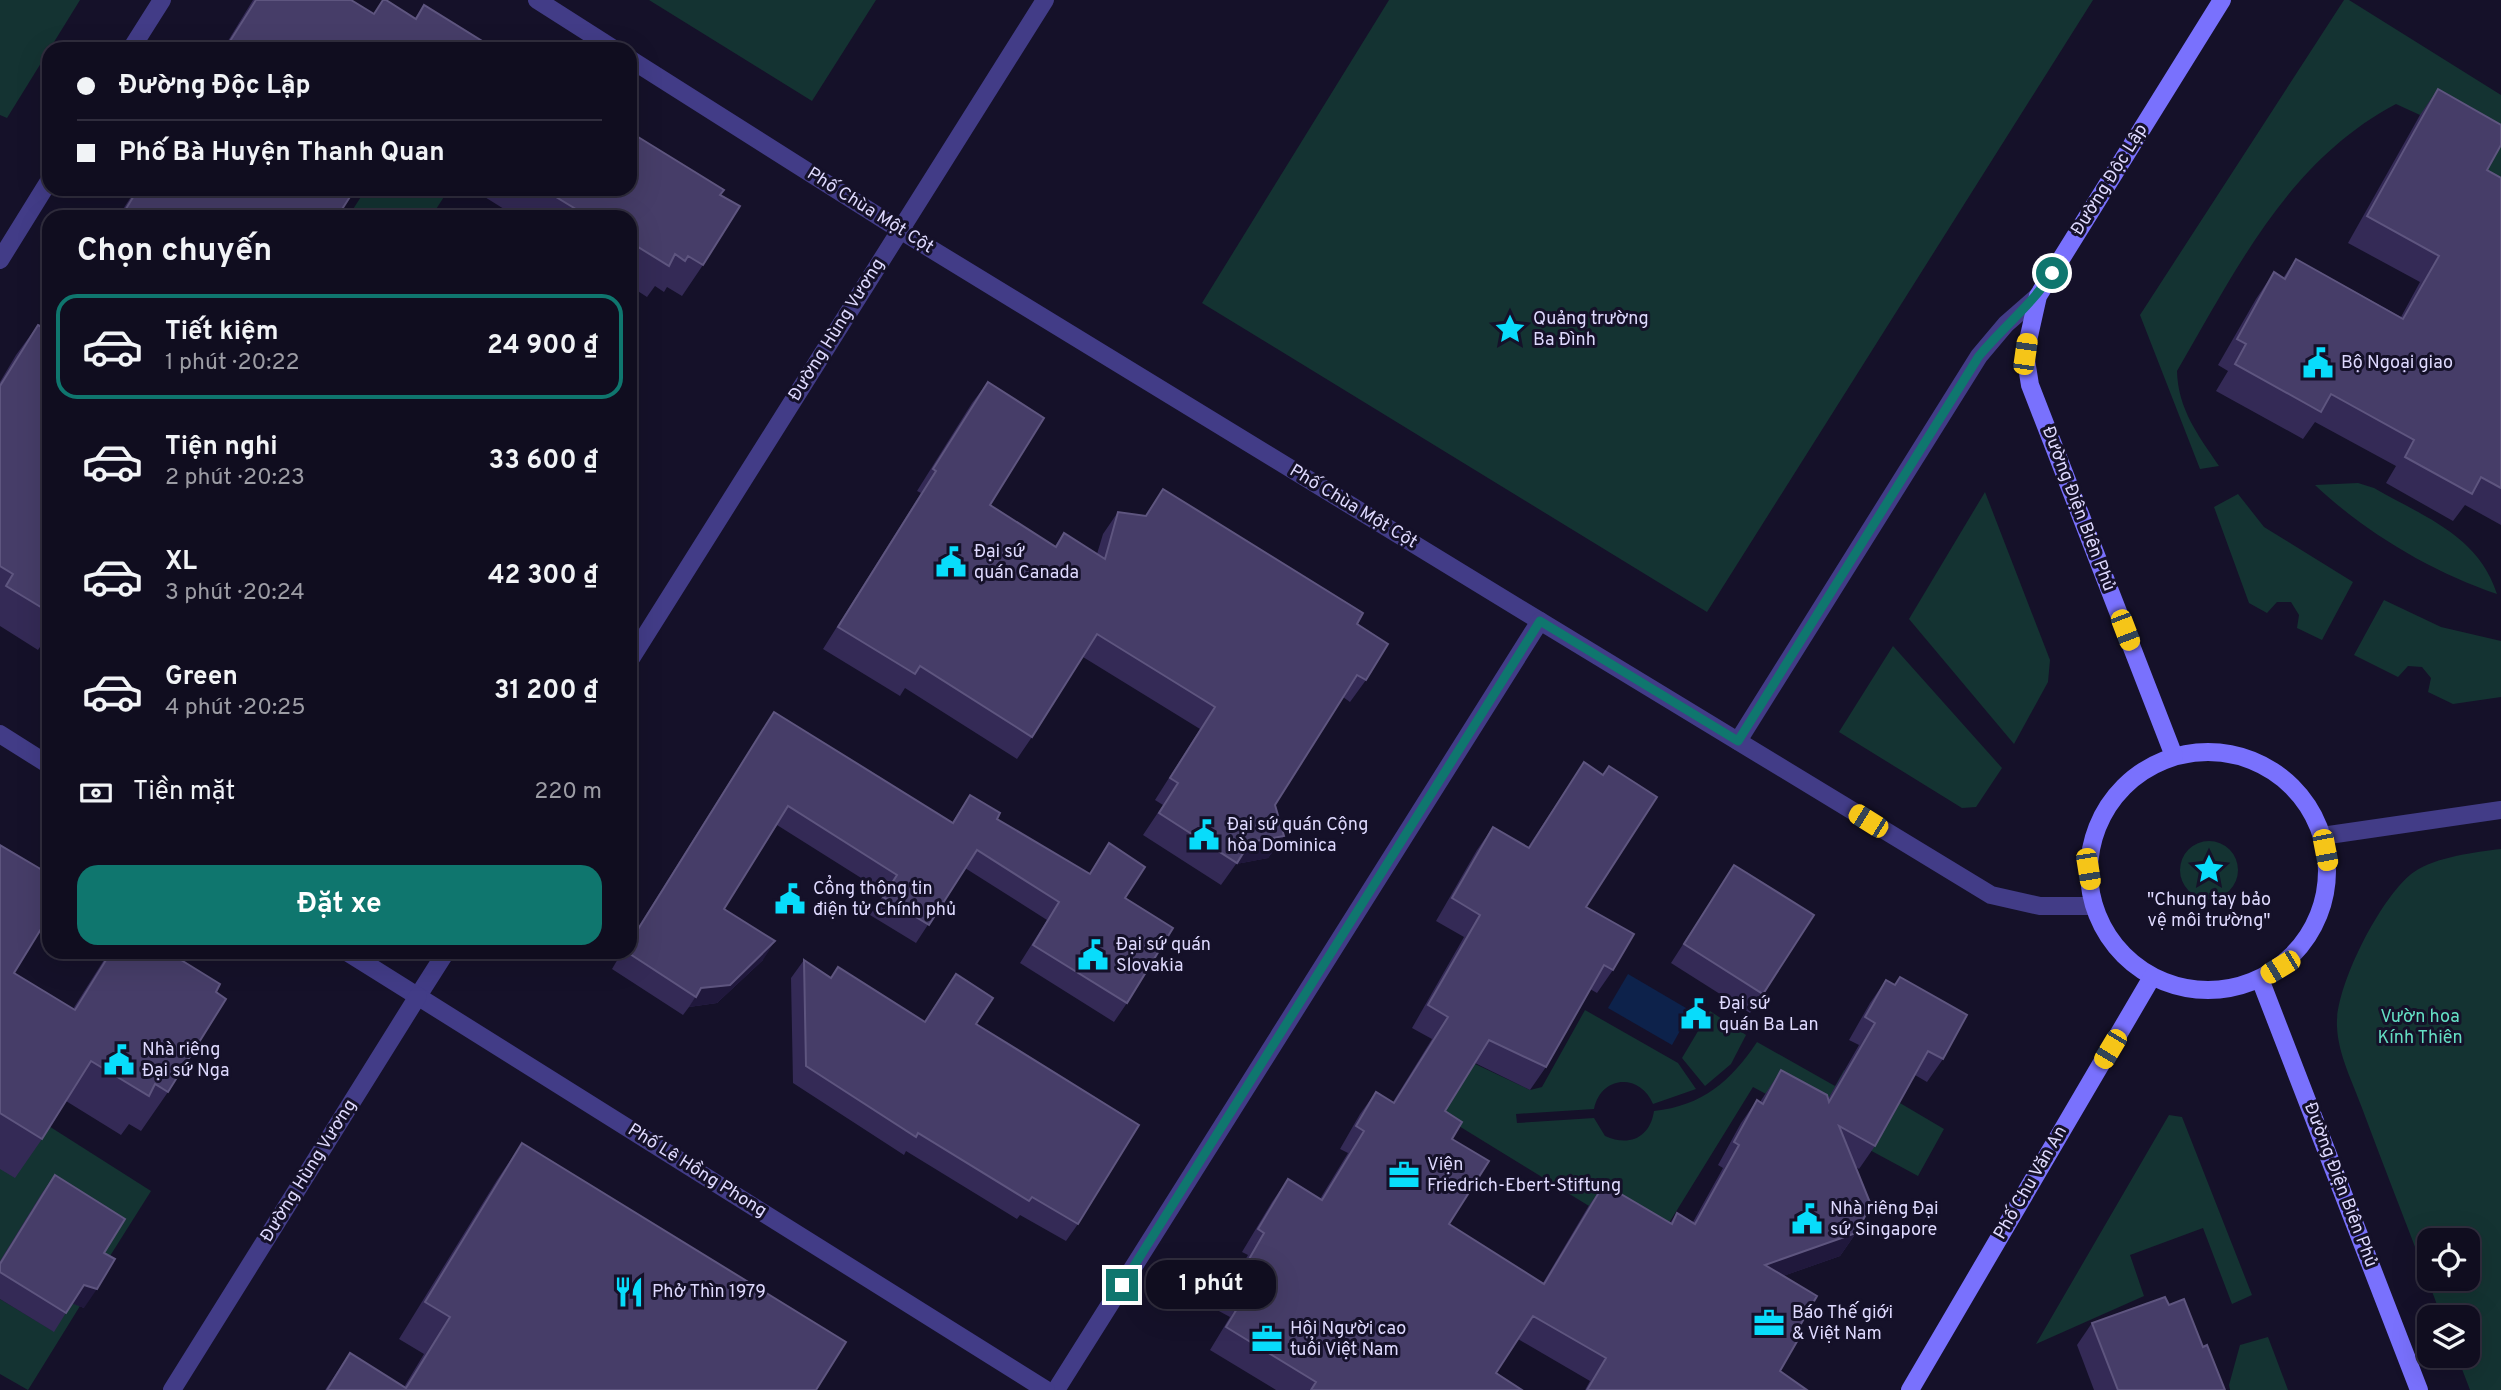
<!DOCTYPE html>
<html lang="vi">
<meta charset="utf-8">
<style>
:root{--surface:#100d1f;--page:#191628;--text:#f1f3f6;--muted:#9c9ca4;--line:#302d3d;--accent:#0f766e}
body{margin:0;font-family:Overpass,sans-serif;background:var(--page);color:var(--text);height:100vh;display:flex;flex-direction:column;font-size:26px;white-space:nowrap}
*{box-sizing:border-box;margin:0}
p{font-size:23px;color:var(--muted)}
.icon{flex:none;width:38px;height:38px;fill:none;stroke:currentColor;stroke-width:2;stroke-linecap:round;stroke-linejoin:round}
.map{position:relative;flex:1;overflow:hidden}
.panel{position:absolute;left:42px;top:210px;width:595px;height:749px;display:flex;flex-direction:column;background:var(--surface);border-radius:21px;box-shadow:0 7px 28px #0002,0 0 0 2px var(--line)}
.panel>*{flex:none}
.guide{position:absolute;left:42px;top:42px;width:595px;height:154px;border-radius:21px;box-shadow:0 7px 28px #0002,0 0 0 2px var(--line);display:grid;align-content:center;height:154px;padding:0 35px;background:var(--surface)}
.controls{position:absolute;left:2417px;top:1228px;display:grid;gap:14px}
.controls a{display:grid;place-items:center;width:63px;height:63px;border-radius:14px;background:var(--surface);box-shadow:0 7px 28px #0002,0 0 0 2px var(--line);font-size:35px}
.end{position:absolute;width:32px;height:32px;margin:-16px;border:9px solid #0f766e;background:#fff;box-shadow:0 0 0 4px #fff}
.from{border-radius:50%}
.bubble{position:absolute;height:49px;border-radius:21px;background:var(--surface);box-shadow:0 7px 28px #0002,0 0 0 2px var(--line);font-size:23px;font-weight:700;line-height:49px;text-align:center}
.car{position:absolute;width:21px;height:42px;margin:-21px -10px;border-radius:9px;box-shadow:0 0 5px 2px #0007;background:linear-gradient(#f5c518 24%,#345 0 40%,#f5c518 0 76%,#345 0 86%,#f5c518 0)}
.guide b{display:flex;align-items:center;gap:24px;height:66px;font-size:26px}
.guide b+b{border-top:2px solid var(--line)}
.guide i{width:18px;height:18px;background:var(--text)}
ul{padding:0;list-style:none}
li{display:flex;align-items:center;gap:21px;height:105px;margin:0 14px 10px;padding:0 21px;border:4px solid transparent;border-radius:21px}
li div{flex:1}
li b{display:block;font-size:26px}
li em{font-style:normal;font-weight:700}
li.active{border-color:var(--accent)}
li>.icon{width:63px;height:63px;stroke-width:1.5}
h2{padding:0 35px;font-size:32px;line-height:84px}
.pay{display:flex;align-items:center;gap:18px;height:77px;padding:0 35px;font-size:26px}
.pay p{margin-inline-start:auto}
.button{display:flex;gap:14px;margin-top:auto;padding:14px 35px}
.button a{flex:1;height:80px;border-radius:21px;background:var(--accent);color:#fff;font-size:28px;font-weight:700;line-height:80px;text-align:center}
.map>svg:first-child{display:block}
.green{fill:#143332;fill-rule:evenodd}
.water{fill:#0d224b}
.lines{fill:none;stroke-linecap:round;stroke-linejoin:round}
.pedestrian{stroke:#423c87;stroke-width:18}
.minor{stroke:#423c87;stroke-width:18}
.tertiary{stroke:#423c87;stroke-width:18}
.secondary{stroke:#7971fd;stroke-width:18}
.wall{fill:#342a56}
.shaded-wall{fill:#20183c}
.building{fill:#463d68;stroke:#5e557f;stroke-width:2}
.route{stroke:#0f766e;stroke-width:9}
.labels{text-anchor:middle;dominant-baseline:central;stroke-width:6;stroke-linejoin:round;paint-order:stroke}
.street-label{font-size:18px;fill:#ded9fe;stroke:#151129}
.poi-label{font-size:18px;fill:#ded9fe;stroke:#151129;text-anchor:start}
.park-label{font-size:18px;fill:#64dfc4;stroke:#151129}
</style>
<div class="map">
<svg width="2501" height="1390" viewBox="0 0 2501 1390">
<rect width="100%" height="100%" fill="#151129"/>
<!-- green -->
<g class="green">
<path d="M0 0H80L7 118 0 115Z"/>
<path d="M649 0H876L812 101Z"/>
<path d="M1389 0H2093L1707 612 1202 303Z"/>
<path d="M2344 0H2349L2501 95V215L2420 115 2396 104C2288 161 2236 270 2177 371 2178 409 2198 435 2219 466L2200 469 2140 315Z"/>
<path d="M366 189H449L431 217H348Z"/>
<path d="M2358 483 2374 488C2424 517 2478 535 2497 594 2432 572 2366 533 2315 485Z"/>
<path d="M1985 492 2050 660 2048 682 2014 744 1909 619Z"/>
<path d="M2238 494 2264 527 2353 582 2322 640 2297 628 2299 615 2291 602H2277L2267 613 2249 603 2214 507Z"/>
<path d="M2384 600 2441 627 2501 641V697L2453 704 2428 692 2431 678 2422 667 2408 666 2398 677 2354 655Z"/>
<path d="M1893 646 2002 768 1976 807 1962 808 1839 732Z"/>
<circle cx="2209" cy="870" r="29"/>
<path d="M2501 849V1390H2470L2457 1356H2468V1318H2442C2416 1248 2388 1178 2362 1108 2353 1083 2338 1054 2337 1027 2334 988 2382 894 2414 872 2436 857 2475 852 2501 849ZM2429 1241H2468V1279H2429Z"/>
<path d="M1585 1010 1678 1063 1696 1089 1653 1104C1640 1073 1601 1075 1594 1109L1516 1114 1517 1123 1594 1118 1605 1136C1629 1147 1650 1138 1654 1111 1702 1106 1731 1081 1757 1042L1835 1086 1844 1070 1944 1129 1918 1176 1753 1087 1661 1236 1641 1238 1441 1115 1473 1063 1530 1090 1542 1087Z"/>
<path d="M1710 1011 1746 1035 1731 1064 1705 1086 1682 1058Z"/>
<path d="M0 1095 151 1191 98 1275 0 1262Z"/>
<path d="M2169 1115 2182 1117 2252 1295 2232 1304 2203 1228 2130 1255 2144 1296 2036 1344Z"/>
<path d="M0 1299 53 1331 72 1301 80 1306 28 1390 0 1374Z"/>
<path d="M2268 1337 2288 1390H2230L2229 1385 2240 1345Z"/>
</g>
<!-- water -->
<path class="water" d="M1628 974 1691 1011 1672 1045 1608 1008Z"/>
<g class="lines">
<!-- pedestrian -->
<g class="pedestrian">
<path d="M537 0 614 49"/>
<path d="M131 49 162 0"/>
<path d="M630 59 900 230 1540 621"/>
<path d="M0 260 49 181"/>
<path d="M630 660 1045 0"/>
<path d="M418 996 446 952"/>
</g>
<!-- minor -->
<g class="minor">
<path d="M1738 741 1979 356 2006 324 2038 296"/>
<path d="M2322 836 2501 810"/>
<path d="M1056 1390 1540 621 1991 895 2040 906H2094"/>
</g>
<!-- tertiary -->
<g class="tertiary">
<path d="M0 734 49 765"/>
<path d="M347 952 1046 1390"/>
<path d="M172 1390 418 996"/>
</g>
<!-- secondary -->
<g class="secondary">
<circle cx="2208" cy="871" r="119"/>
<path d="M2174 756 2030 385 2025 354 2038 296 2222 0"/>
<path d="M2260 979 2419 1390"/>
<path d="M1910 1390 2152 977"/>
</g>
</g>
<!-- wall -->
<g class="wall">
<path d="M253 0H351L374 14 383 0 415 18 424 5 495 49H223Z"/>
<path d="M2438 89 2487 170 2501 178V525L2465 505 2453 521 2386 483 2396 466 2315 422 2303 439 2216 391 2228 371 2218 365 2256 299 2274 272 2283 278 2296 259 2401 317 2420 282 2348 243 2420 115Z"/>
<path d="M136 189H355L337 217H118Z"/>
<path d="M472 189H630L720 195 703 265 682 296 667 287 664 292 655 286 647 297 630 286V217H517Z"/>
<path d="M38 325 48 331 49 329V633L38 650 0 626V382L16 355Z"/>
<path d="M988 382 990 505 1055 546 1064 533 1097 554 1103 534 1118 512 1145 516 1163 489 1357 624 1366 680 1350 702 1343 697 1275 805 1284 836 1268 858 1236 864 1221 885 1143 835 1163 805 1155 800 1200 729 1083 657 1032 737 1017 759 905 688 900 696 823 649 921 493 917 491 972 403Z"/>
<path d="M774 712 952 823 970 795 997 819 1089 874 1109 843 1125 898 1127 1003 1114 1022 1020 963 1047 920 965 868 916 943 870 915 885 893 777 825 724 909 763 960 717 1003 689 1007 683 1015 612 969 622 952H630V940L762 730Z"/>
<path d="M1584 762 1586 907 1613 970 1597 993 1590 989 1546 1067 1530 1090 1475 1063 1445 1111 1452 1139 1449 1224 1543 1283 1588 1207 1604 1184 1670 1223 1677 1213 1693 1222 1723 1168 1718 1165 1741 1123 1757 1100 1760 1102 1781 1070 1828 1099 1859 1045 1849 1040 1870 1003 1886 980 1894 985 1900 977 1943 1059 1927 1082 1915 1075 1875 1146 1859 1169 1856 1167V1233L1840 1256 1783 1276 1798 1329 1780 1371 1807 1390H1585L1590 1381 1518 1339 1496 1373 1522 1390H1276L1210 1350 1230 1317 1217 1310 1248 1255 1242 1252 1272 1202 1288 1179 1320 1199 1348 1153 1340 1149 1360 1114 1376 1092 1393 1102 1432 1039 1412 1028 1464 937 1436 921 1477 850 1493 827 1528 847Z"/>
<path d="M0 845 14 973 73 1009 109 952 216 992 168 1092 141 1131 129 1124 121 1135 66 1101 42 1139 15 1178 0 1169Z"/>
<path d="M1734 865 1763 994 1750 1013 1671 963Z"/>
<path d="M804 960 831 977 924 1022 956 974 976 1024 1078 1224 1066 1241 1020 1215 1017 1219 906 1151 904 1155 793 1083 791 978Z"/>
<path d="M522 1143 816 1390H325L350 1353 404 1387 424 1354 399 1339 497 1180Z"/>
<path d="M55 1175 84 1308 72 1303 54 1332 0 1299V1261L42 1193Z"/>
<path d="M2169 1305 2203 1347 2225 1390H2094L2077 1345 2092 1323Z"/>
</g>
<!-- shaded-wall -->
<g class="shaded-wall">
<path d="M1284 836 1268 858 1236 864 1250 842Z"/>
<path d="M775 941 763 960 717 1003 689 1007 701 988Z"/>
<path d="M1856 1233 1840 1256 1749 1288 1765 1265Z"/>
<path d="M84 1285 97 1289 84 1308 71 1303Z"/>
</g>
<!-- building -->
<g class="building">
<path d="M256 0H351L374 14 383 0H386L416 19 424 5 495 49H225Z"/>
<path d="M2438 89 2501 125V145L2487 170 2501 178V488L2481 477 2472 494 2405 457 2414 440 2331 394 2321 412 2235 364 2246 344 2237 339 2274 272 2285 279 2296 259 2403 319 2439 256 2367 216Z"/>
<path d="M630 132 724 190 720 195 740 206 703 265 688 256 685 261 675 254 669 266 630 242V217H589L543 189H630Z"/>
<path d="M138 189H355L337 217H121Z"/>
<path d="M38 325 49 331V612L6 586 13 574 0 566V386Z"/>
<path d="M988 382 1044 418 990 505 1056 547 1064 533 1105 559 1118 512 1146 516 1163 489 1363 613 1357 624 1388 644 1366 680 1357 675 1275 805 1284 836 1250 842 1237 863 1159 813 1178 783 1170 778 1215 707 1097 634 1032 737 920 666 915 674 838 627 936 471 933 469Z"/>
<path d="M774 712 953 823 970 795 1000 813 997 819 1090 874 1109 843 1145 867 1125 898 1173 928 1127 1003 1033 945 1059 902 977 850 929 925 883 897 897 875 788 806 724 909 775 941 730 985 701 988 696 997 627 952H630V942Z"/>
<path d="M1584 762 1603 775 1609 766 1657 797 1586 907 1634 934 1613 970 1604 965 1546 1067 1489 1040 1445 1111 1462 1122 1452 1139 1489 1161 1449 1224 1544 1284 1604 1184 1672 1224 1677 1213 1695 1224 1739 1145 1734 1142 1757 1100 1763 1104 1781 1070 1827 1095 1829 1102 1875 1023 1865 1017 1886 980 1895 985 1900 977 1967 1015 1943 1059 1928 1051 1875 1146 1839 1126 1871 1205 1856 1233 1765 1265 1817 1296 1798 1329 1803 1331 1780 1371 1807 1390H1587L1606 1358 1533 1316 1496 1373 1522 1390H1311L1316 1382 1226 1327 1246 1294 1233 1287 1264 1233 1258 1229 1288 1179 1322 1200 1364 1131 1356 1126 1376 1092 1394 1103 1448 1017 1428 1005 1480 915 1452 898 1493 827 1529 848Z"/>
<path d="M0 845 49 874V916L14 973 75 1010 111 952H168L220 984 216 992 226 999 168 1092 155 1084 149 1096 91 1061 42 1139 0 1113Z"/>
<path d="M1734 865 1814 915 1763 994 1684 944Z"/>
<path d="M804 960 831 978 838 967 925 1022 956 974 993 998 976 1024 1139 1125 1078 1224 1032 1197 1029 1201 918 1133 916 1137 806 1066Z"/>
<path d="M522 1143 846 1342 816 1390H327L350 1353 406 1388 450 1317 425 1302Z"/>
<path d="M55 1175 125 1219 104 1253 115 1259 97 1289 84 1285 66 1313 0 1272V1264Z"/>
<path d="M2165 1297 2169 1305 2184 1299 2203 1347 2207 1345 2225 1390H2118L2092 1323Z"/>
</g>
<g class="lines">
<!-- route -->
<path class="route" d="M1122 1285 1540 621 1738 741 1979 356C2003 327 2032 305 2052 273"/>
</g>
<!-- icons -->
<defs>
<g id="sight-bare" transform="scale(2.415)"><path d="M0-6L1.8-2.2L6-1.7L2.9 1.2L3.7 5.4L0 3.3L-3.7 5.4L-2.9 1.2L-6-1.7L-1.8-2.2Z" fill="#08dcfb" stroke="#151129" stroke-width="2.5" paint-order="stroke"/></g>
<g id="civic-bare" transform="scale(2.415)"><path d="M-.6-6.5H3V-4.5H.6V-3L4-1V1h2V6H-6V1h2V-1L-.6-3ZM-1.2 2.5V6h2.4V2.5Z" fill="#08dcfb" stroke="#151129" stroke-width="2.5" paint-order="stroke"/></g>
<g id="office-bare" transform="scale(2.415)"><path d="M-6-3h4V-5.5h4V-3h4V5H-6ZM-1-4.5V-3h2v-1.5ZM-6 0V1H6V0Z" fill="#08dcfb" stroke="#151129" stroke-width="2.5" paint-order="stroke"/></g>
<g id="restaurant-bare" transform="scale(2.415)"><path d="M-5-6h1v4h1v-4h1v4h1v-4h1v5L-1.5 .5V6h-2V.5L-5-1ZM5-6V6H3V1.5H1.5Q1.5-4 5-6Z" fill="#08dcfb" stroke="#151129" stroke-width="2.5" paint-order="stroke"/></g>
</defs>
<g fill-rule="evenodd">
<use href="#sight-bare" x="1510" y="329"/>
<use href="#civic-bare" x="2318" y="363"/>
<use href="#civic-bare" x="951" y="562"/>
<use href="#civic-bare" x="1204" y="835"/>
<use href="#sight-bare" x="2209" y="869"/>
<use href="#civic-bare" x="790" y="899"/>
<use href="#civic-bare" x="1093" y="955"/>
<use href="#civic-bare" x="1696" y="1014"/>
<use href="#civic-bare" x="119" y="1060"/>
<use href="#office-bare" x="1404" y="1175"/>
<use href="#civic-bare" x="1807" y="1219"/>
<use href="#restaurant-bare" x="629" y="1292"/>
<use href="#office-bare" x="1769" y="1323"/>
<use href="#office-bare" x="1267" y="1339"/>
</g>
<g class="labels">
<!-- street labels -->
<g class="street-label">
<text transform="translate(2110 180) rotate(-58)">Đường Độc Lập</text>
<text transform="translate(870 211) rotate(32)">Phố Chùa Một Cột</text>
<text transform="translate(837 330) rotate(-58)">Đường Hùng Vương</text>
<text transform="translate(1353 507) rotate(31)">Phố Chùa Một Cột</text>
<text transform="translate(2078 509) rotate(69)">Đường Điện Biên Phủ</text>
<text transform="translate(309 1171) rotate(-58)">Đường Hùng Vương</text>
<text transform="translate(697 1171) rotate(32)">Phố Lê Hồng Phong</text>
<text transform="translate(2031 1183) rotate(-60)">Phố Chu Văn An</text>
<text transform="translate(2340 1185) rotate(69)">Đường Điện Biên Phủ</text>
</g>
<!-- poi labels -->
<g class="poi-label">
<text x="1533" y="319">Quảng trường<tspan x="1533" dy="21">Ba Đình</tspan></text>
<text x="2341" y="363">Bộ Ngoại giao</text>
<text x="974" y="552">Đại sứ<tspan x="974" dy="21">quán Canada</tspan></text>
<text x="1227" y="825">Đại sứ quán Cộng<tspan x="1227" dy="21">hòa Dominica</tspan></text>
<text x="813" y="889">Cổng thông tin<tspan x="813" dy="21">điện tử Chính phủ</tspan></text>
<text x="2209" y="900" text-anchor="middle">"Chung tay bảo<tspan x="2209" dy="21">vệ môi trường"</tspan></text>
<text x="1116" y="945">Đại sứ quán<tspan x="1116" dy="21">Slovakia</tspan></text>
<text x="1719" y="1004">Đại sứ<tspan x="1719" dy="21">quán Ba Lan</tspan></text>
<text x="142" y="1050">Nhà riêng<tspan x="142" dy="21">Đại sứ Nga</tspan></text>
<text x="1427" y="1165">Viện<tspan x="1427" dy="21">Friedrich-Ebert-Stiftung</tspan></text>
<text x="1830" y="1209">Nhà riêng Đại<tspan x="1830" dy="21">sứ Singapore</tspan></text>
<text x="652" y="1292">Phở Thìn 1979</text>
<text x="1792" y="1313">Báo Thế giới<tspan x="1792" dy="21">&amp; Việt Nam</tspan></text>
<text x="1290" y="1329">Hội Người cao<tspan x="1290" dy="21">tuổi Việt Nam</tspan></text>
</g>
<!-- park labels -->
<g class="park-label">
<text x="2420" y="1017">Vườn hoa<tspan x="2420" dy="21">Kính Thiên</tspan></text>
</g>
</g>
</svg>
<div class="controls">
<a><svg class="icon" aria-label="locate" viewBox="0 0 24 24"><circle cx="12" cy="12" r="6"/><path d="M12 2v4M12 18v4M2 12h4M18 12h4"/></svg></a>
<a><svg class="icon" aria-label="layers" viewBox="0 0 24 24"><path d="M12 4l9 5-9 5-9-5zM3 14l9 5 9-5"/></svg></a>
</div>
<i class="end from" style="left:2052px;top:273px"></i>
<i class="end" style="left:1122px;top:1285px"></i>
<div class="bubble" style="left:1146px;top:1260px;width:130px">1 phút</div>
<i class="car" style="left:2025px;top:354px;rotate:8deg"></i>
<i class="car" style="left:2125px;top:630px;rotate:159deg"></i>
<i class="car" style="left:1868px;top:821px;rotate:302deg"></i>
<i class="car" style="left:2325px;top:850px;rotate:169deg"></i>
<i class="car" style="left:2088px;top:869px;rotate:171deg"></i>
<i class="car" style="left:2280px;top:967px;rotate:239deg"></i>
<i class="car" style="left:2110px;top:1049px;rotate:211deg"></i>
<div class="guide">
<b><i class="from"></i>Đường Độc Lập</b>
<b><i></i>Phố Bà Huyện Thanh Quan</b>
</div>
<section class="panel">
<h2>Chọn chuyến</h2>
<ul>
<li class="active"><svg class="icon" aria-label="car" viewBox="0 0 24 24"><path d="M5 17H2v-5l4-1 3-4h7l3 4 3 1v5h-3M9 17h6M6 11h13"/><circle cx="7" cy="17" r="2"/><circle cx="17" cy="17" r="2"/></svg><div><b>Tiết kiệm</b><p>1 phút · 20:22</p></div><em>24 900 ₫</em></li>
<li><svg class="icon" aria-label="car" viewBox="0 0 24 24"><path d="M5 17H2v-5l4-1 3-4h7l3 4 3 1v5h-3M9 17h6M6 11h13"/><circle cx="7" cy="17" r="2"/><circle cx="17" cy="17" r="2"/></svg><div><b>Tiện nghi</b><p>2 phút · 20:23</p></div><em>33 600 ₫</em></li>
<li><svg class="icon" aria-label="car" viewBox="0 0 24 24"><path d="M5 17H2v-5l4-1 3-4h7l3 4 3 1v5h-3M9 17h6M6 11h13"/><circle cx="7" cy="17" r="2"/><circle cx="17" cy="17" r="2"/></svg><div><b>XL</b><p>3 phút · 20:24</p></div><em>42 300 ₫</em></li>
<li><svg class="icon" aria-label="car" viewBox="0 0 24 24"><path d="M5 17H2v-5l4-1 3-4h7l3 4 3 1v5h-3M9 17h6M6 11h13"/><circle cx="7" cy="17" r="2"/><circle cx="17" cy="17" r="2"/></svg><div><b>Green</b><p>4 phút · 20:25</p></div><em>31 200 ₫</em></li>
</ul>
<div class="pay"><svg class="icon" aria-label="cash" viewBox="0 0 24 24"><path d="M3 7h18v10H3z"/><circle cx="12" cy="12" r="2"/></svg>Tiền mặt<p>220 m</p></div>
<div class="button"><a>Đặt xe</a></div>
</section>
</div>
